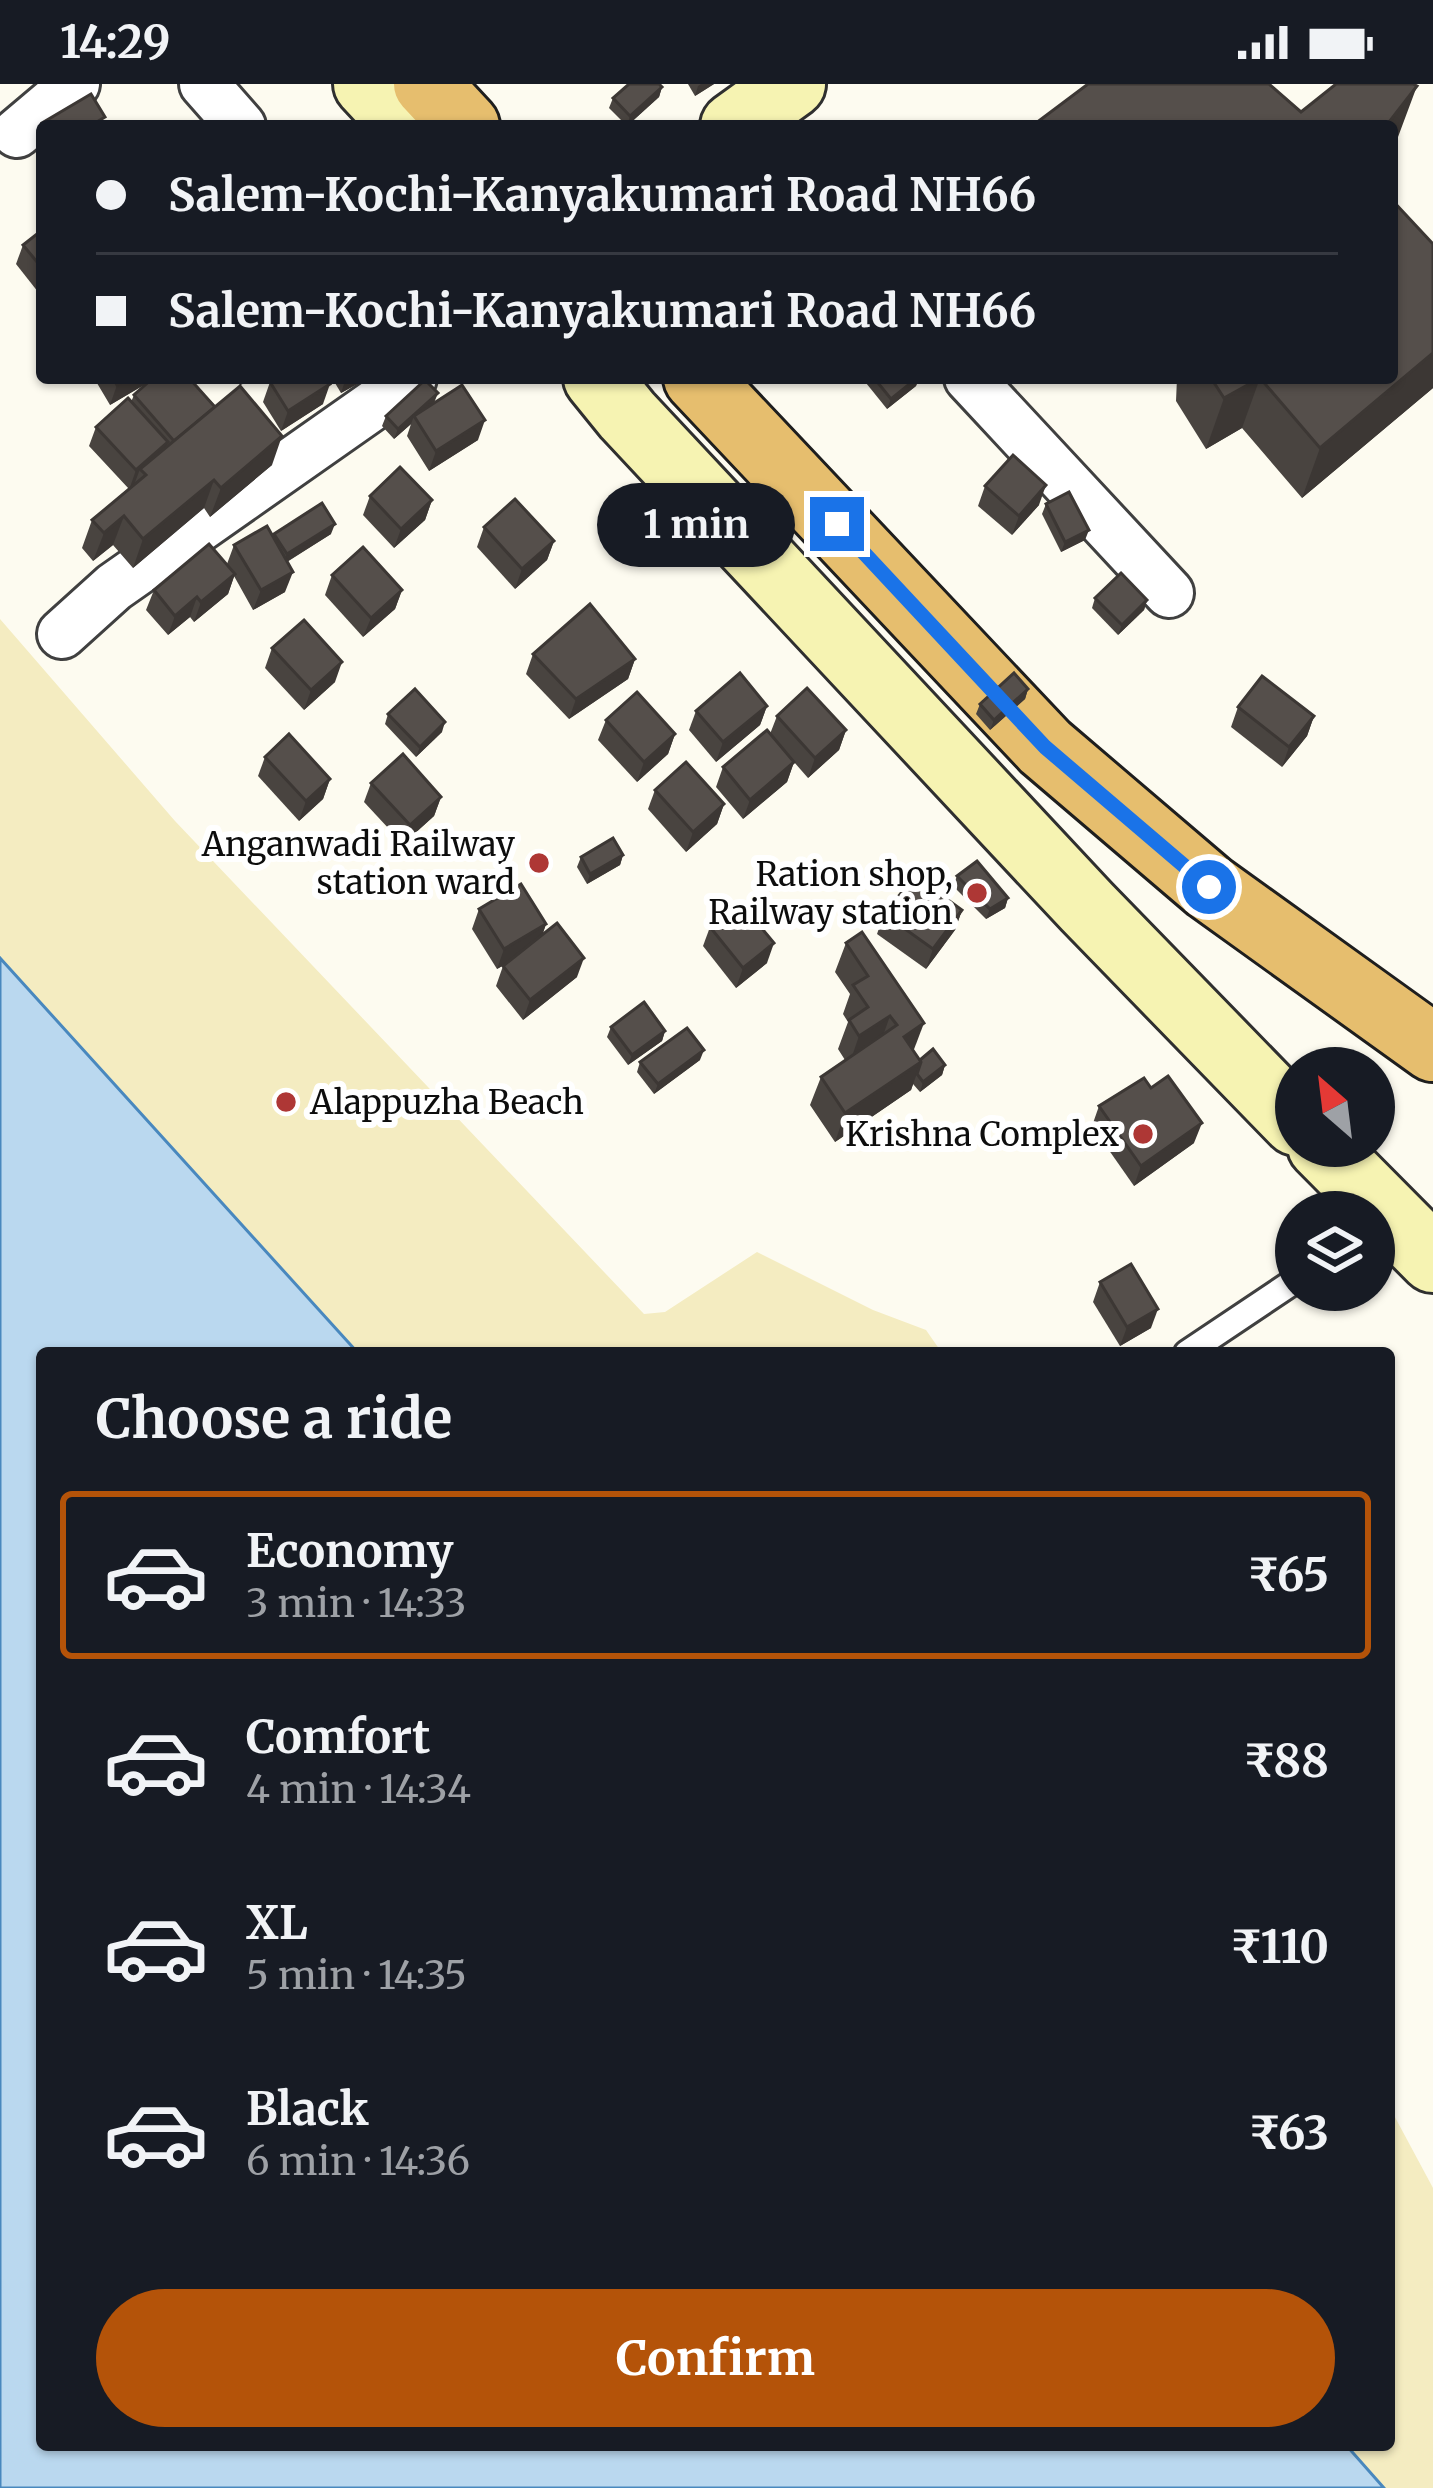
<!DOCTYPE html>
<meta charset="utf-8">
<style>
:root{--surface:#171b24;--page:#20242c;--text:#f1f3f6;--muted:#9ea1a6;--line:#363941;--accent:#b45309}
body{margin:0;font-family:Merriweather,serif;background:var(--page);color:var(--text);height:100vh;display:flex;flex-direction:column;font-size:45px;white-space:nowrap}
*{box-sizing:border-box;margin:0}
p{font-size:39px;color:var(--muted)}
.icon{flex:none;width:66px;height:66px;fill:none;stroke:currentColor;stroke-width:2;stroke-linecap:round;stroke-linejoin:round}
.map{position:relative;flex:1;overflow:hidden}
.sheet{position:absolute;left:36px;top:1263px;width:1359px;height:1104px;display:flex;flex-direction:column;background:var(--surface);border-radius:12px;box-shadow:0 3px 9px #0004}
.sheet>*{flex:none}
.banner{position:absolute;left:36px;top:36px;width:1362px;height:264px;border-radius:12px;box-shadow:0 3px 9px #0004;display:grid;align-content:center;height:264px;padding:0 60px;background:var(--surface)}
.needle{width:78px;rotate:332deg}
.fabs{position:absolute;left:1275px;top:963px;display:grid;gap:24px}
.fabs a{display:grid;place-items:center;width:120px;height:120px;border-radius:50%;background:var(--surface);box-shadow:0 3px 9px #0004;font-size:60px}
.end{position:absolute;width:54px;height:54px;margin:-27px;border:15px solid #1a73e8;background:#fff;box-shadow:0 0 0 6px #fff}
.from{border-radius:50%}
.bubble{position:absolute;height:84px;border-radius:42px;background:var(--surface);box-shadow:0 3px 9px #0004;font-size:39px;font-weight:700;line-height:84px;text-align:center}
.banner b{display:flex;align-items:center;gap:42px;height:114px;font-size:45px}
.banner b+b{border-top:3px solid var(--line)}
.banner i{width:30px;height:30px;background:var(--text)}
ul{padding:0;list-style:none}
li{display:flex;align-items:center;gap:36px;height:168px;margin:0 24px 18px;padding:0 36px;border:6px solid transparent;border-radius:12px}
li div{flex:1}
li b{display:block;font-size:45px}
li em{font-style:normal;font-weight:700}
li.active{border-color:var(--accent)}
li>.icon{width:108px;height:108px;stroke-width:1.5}
h2{padding:0 60px;font-size:54px;line-height:144px}
.primary-button{display:flex;gap:24px;margin-top:auto;padding:24px 60px}
.primary-button a{flex:1;height:138px;border-radius:72px;background:var(--accent);color:#fff;font-size:48px;font-weight:700;line-height:138px;text-align:center}
.status{display:flex;justify-content:space-between;align-items:center;height:84px;padding:0 60px;background:var(--surface);direction:ltr}
.status svg{height:33px;fill:currentColor}
.map>svg:first-child{display:block}
.sand{fill:#f4ecc1}
.water{fill:#bad8ef;stroke:#4988be;stroke-width:3}
.lines{fill:none;stroke-linecap:round;stroke-linejoin:round}
.service-casing{stroke:#404040;stroke-width:30}
.minor-casing{stroke:#404040;stroke-width:54}
.secondary-casing{stroke:#2f2f2f;stroke-width:72}
.trunk-casing{stroke:#1e1e1e;stroke-width:72}
.service{stroke:#fff;stroke-width:24}
.minor{stroke:#fff;stroke-width:48}
.secondary{stroke:#f6f3b2;stroke-width:66}
.trunk{stroke:#e6be6e;stroke-width:66}
.wall{fill:#494440}
.shaded-wall{fill:#3c3734}
.building{fill:#554f4b;stroke:#3c3734;stroke-width:3}
.route{stroke:#1a73e8;stroke-width:15}
.poi-dot{fill:#ae3735;stroke:#fff;stroke-width:4.5}
.labels{text-anchor:middle;dominant-baseline:central;stroke-width:12;stroke-linejoin:round;paint-order:stroke}
.poi-label{font-size:33px;fill:#0d0d0d;stroke:#fff;text-anchor:end}
</style>
<div class="status"><b>14:29</b><svg viewBox="0 0 49 12"><path d="M0 12V9h3v3zM5 12V6h3v6zM10 12V3h3v9zM15 12V0h3v12zM26 1h20v11H26zM47 4h2v5h-2z"/></svg></div>
<div class="map">
<svg width="1433" height="2404" viewBox="0 0 1433 2404">
<rect width="100%" height="100%" fill="#fdfbf0"/>
<!-- sand -->
<g class="sand">
<path d="M0 535 175 737 644 1230 665 1228 757 1168 873 1226 926 1246 942 1269H358L0 874Z"/>
<path d="M1389 2022 1433 2104V2404H1384L1346 2361H1389Z"/>
</g>
<!-- water -->
<path class="water" d="M0 874 358 1269H42V2361H1346L1384 2404H0Z"/>
<g class="lines">
<!-- service casing -->
<g class="service-casing">
<path id="service" d="M1187 1269 1296 1196"/>
</g>
<!-- minor casing -->
<g class="minor-casing">
<g id="minor">
<path d="M204 0 241 42"/>
<path d="M17 49 75 0"/>
<path d="M969 294 1169 509"/>
<path d="M62 550 114 503 412 294"/>
</g>
</g>
<!-- secondary casing -->
<g class="secondary-casing">
<g id="secondary">
<path d="M367 0 406 42"/>
<path d="M734 42 792 0"/>
<path d="M597 294 627 331 1087 823 1296 1038"/>
<path d="M1321 1062 1433 1175"/>
</g>
</g>
<!-- trunk casing -->
<g class="trunk-casing">
<g id="trunk">
<path d="M427 0 466 42"/>
<path d="M697 294 1045 663 1209 803 1433 964"/>
</g>
</g>
<!-- service -->
<use href="#service" class="service"/>
<!-- minor -->
<use href="#minor" class="minor"/>
<!-- secondary -->
<use href="#secondary" class="secondary"/>
<!-- trunk -->
<use href="#trunk" class="trunk"/>
</g>
<!-- wall -->
<g class="wall">
<path d="M688 0H714L695 12Z"/>
<path d="M662 3 659 13 627 42 609 24 613 14Z"/>
<path d="M42 146V213L16 180 23 161Z"/>
<path d="M1433 160V304L1302 414 1242 344 1206 365 1176 317 1177 294H1392Z"/>
<path d="M94 294H189L272 381 210 433 204 424 133 484 113 461 93 477 82 464 92 436 129 405 89 362 96 343 131 318 134 311 147 299 110 321Z"/>
<path d="M332 294H368L341 309Z"/>
<path d="M862 294H919L916 302 887 325Z"/>
<path d="M270 298 323 320 281 347 263 318Z"/>
<path d="M434 319 478 356 429 387 407 352 411 340 394 355 382 342 386 332Z"/>
<path d="M985 402 1039 421 1012 451 978 422Z"/>
<path d="M370 412 432 416 425 436 394 464 363 431Z"/>
<path d="M1046 420 1085 456 1061 468 1042 430Z"/>
<path d="M484 443 554 457 547 476 515 505 477 463Z"/>
<path d="M274 450H331L287 478 285 508 253 526 234 492 228 510 194 538 190 533 168 551 146 526 154 506 227 480 234 461 273 453Z"/>
<path d="M332 491 402 506 395 525 363 553 325 511Z"/>
<path d="M1095 514 1147 516 1144 526 1118 551 1092 524Z"/>
<path d="M272 564 335 598 304 626 265 584Z"/>
<path d="M533 570 635 575 628 595 569 635 526 590Z"/>
<path d="M1028 605 1025 615 990 646 976 630 980 620Z"/>
<path d="M767 622 760 641 716 678 689 646 696 627Z"/>
<path d="M1238 623 1314 632 1307 652 1282 683 1231 643Z"/>
<path d="M388 630 442 648 416 673 385 640Z"/>
<path d="M777 632 846 646 839 666 808 694 794 678 787 698 743 735 716 703 723 683 770 650Z"/>
<path d="M606 636 675 650 668 670 637 698 598 656Z"/>
<path d="M265 673 330 695 323 715 299 737 258 692Z"/>
<path d="M371 699 441 713 434 732 403 760 364 718Z"/>
<path d="M655 706 724 720 717 740 686 768 648 725Z"/>
<path d="M623 771 620 781 587 800 577 783 581 773Z"/>
<path d="M957 792 1008 814 1005 824 986 835 953 802Z"/>
<path d="M479 825 546 840 542 852 577 893 523 936 496 902 503 882 506 880 497 885 472 845Z"/>
<path d="M962 826 955 846 926 885 877 850 884 830Z"/>
<path d="M710 843 767 879 736 904 703 862Z"/>
<path d="M862 848 914 967 920 976 945 981 942 991 920 1008 913 1000 911 1006 835 1058 810 1021 821 993 845 976 838 965 848 938 843 930 850 910 835 888 846 859Z"/>
<path d="M611 943 665 947 662 957 628 981 607 953Z"/>
<path d="M700 976 654 1010 637 988 640 978Z"/>
<path d="M1099 1022 1194 1059 1134 1102 1092 1042Z"/>
<path d="M1100 1198 1151 1244 1120 1262 1093 1218Z"/>
</g>
<!-- shaded-wall -->
<g class="shaded-wall">
<path d="M701 0H714L695 12 698 2Z"/>
<path d="M1417 2 1398 53 1392 61V42H1386Z"/>
<path d="M662 3 659 13 627 42 630 32Z"/>
<path d="M1433 269V304L1302 414 1320 364Z"/>
<path d="M129 294H156L110 321 117 301Z"/>
<path d="M242 294H253L239 302Z"/>
<path d="M346 294H368L341 309Z"/>
<path d="M917 294H919L916 302 887 325 891 315Z"/>
<path d="M1260 294 1242 344 1206 365 1224 314Z"/>
<path d="M330 300 323 320 281 347 288 327Z"/>
<path d="M438 309 434 319 414 332 411 340 394 355 398 345Z"/>
<path d="M485 336 478 356 429 387 436 367Z"/>
<path d="M282 352 272 381 210 433 221 404Z"/>
<path d="M168 358 161 377 140 385 134 401 129 406 136 386Z"/>
<path d="M214 396 204 424 133 484 143 455Z"/>
<path d="M1046 401 1039 421 1012 451 1019 432Z"/>
<path d="M432 416 425 436 394 464 401 445Z"/>
<path d="M124 432 113 461 93 477 104 449Z"/>
<path d="M335 440 331 450 283 480 287 470Z"/>
<path d="M1089 446 1085 456 1061 468 1065 458Z"/>
<path d="M554 457 547 476 515 505 522 485Z"/>
<path d="M293 488 285 508 253 526 261 506Z"/>
<path d="M235 490 228 510 194 538 201 518Z"/>
<path d="M402 506 395 525 363 553 371 534Z"/>
<path d="M197 513 190 533 168 551 175 532Z"/>
<path d="M1147 516 1144 526 1118 551 1122 541Z"/>
<path d="M635 575 628 595 569 635 576 615Z"/>
<path d="M342 578 335 598 304 626 311 606Z"/>
<path d="M1028 605 1025 615 990 646 994 636Z"/>
<path d="M767 622 760 641 716 678 723 658Z"/>
<path d="M1314 632 1307 652 1282 683 1289 663Z"/>
<path d="M445 638 442 648 416 673 420 663Z"/>
<path d="M846 646 839 666 808 694 815 674Z"/>
<path d="M675 650 668 670 637 698 644 678Z"/>
<path d="M794 678 787 698 743 735 750 716Z"/>
<path d="M330 695 323 715 299 737 306 717Z"/>
<path d="M441 713 434 732 403 760 410 741Z"/>
<path d="M724 720 717 740 686 768 693 748Z"/>
<path d="M623 771 620 781 587 800 590 790Z"/>
<path d="M1008 814 1005 824 986 835 990 825Z"/>
<path d="M962 826 955 846 926 885 933 865Z"/>
<path d="M546 840 539 860 497 885 504 865Z"/>
<path d="M774 859 767 879 736 904 743 884Z"/>
<path d="M584 874 577 893 523 936 530 916Z"/>
<path d="M890 932 880 960 849 981 859 952Z"/>
<path d="M924 939 913 968 904 953Z"/>
<path d="M665 947 662 957 628 981 632 971Z"/>
<path d="M704 966 700 976 654 1010 658 1000Z"/>
<path d="M921 978 911 1006 835 1058 845 1029Z"/>
<path d="M945 981 942 991 920 1008 923 998Z"/>
<path d="M1202 1039 1194 1059 1134 1102 1141 1082Z"/>
<path d="M1158 1225 1151 1244 1120 1262 1127 1243Z"/>
</g>
<!-- building -->
<g class="building">
<path d="M629 0H659L662 3 630 32 613 14Z"/>
<path d="M1088 0H1269L1301 28 1336 0H1413L1417 2 1386 42H1032Z"/>
<path d="M91 10 105 33 90 42H44L42 39Z"/>
<path d="M1392 116 1433 160V269L1320 364 1260 294H1392Z"/>
<path d="M42 146V184L23 161Z"/>
<path d="M113 294H129L117 301Z"/>
<path d="M153 294H189L215 323 174 357 134 311Z"/>
<path d="M277 294H326L330 300 288 327 270 298Z"/>
<path d="M874 294H917L891 315Z"/>
<path d="M1211 294H1260L1224 314Z"/>
<path d="M425 296 438 309 398 345 386 332Z"/>
<path d="M462 301 485 336 436 367 414 332Z"/>
<path d="M240 302 282 352 221 404 214 396 143 455 124 432 104 449 92 436 146 391 140 385Z"/>
<path d="M128 314 168 358 136 386 96 343Z"/>
<path d="M1013 371 1046 401 1019 432 985 402Z"/>
<path d="M400 383 432 416 401 445 370 412Z"/>
<path d="M1069 408 1089 446 1065 458 1046 420Z"/>
<path d="M515 415 554 457 522 485 484 443Z"/>
<path d="M322 419 335 440 287 470 274 450Z"/>
<path d="M267 442 293 488 261 506 234 461Z"/>
<path d="M209 460 235 490 201 518 197 513 175 532 154 506Z"/>
<path d="M363 463 402 506 371 534 332 491Z"/>
<path d="M1121 489 1147 516 1122 541 1095 514Z"/>
<path d="M590 520 635 575 576 615 533 570Z"/>
<path d="M304 536 342 578 311 606 272 564Z"/>
<path d="M740 589 767 622 723 658 696 627Z"/>
<path d="M1014 589 1028 605 994 636 980 620Z"/>
<path d="M1262 592 1314 632 1289 663 1238 623Z"/>
<path d="M807 604 846 646 815 674 777 632Z"/>
<path d="M415 605 445 638 420 663 388 630Z"/>
<path d="M637 608 675 650 644 678 606 636Z"/>
<path d="M767 646 794 678 750 716 723 683Z"/>
<path d="M289 650 330 695 306 717 265 673Z"/>
<path d="M403 670 441 713 410 741 371 699Z"/>
<path d="M686 678 724 720 693 748 655 706Z"/>
<path d="M613 754 623 771 590 790 581 773Z"/>
<path d="M977 777 1008 814 990 825 957 792Z"/>
<path d="M915 792 962 826 933 865 884 830Z"/>
<path d="M521 800 546 840 504 865 479 825Z"/>
<path d="M740 818 774 859 743 884 710 843Z"/>
<path d="M557 839 584 874 530 916 503 882Z"/>
<path d="M862 848 924 939 904 953 921 978 845 1029 821 993 897 941 890 932 859 952 849 936 868 923 853 901 868 892 846 859Z"/>
<path d="M644 918 665 947 632 971 611 943Z"/>
<path d="M687 944 704 966 658 1000 640 978Z"/>
<path d="M933 965 945 981 923 998 917 990 921 978 920 976Z"/>
<path d="M1168 992 1202 1039 1141 1082 1099 1022 1144 994 1151 1004Z"/>
<path d="M1131 1180 1158 1225 1127 1243 1100 1198Z"/>
</g>
<g class="lines">
<!-- route -->
<path class="route" d="M837 440 1045 663 1209 803"/>
</g>
<!-- markers -->
<g class="poi-dot">
<circle cx="539" cy="779" r="12"/>
<circle cx="977" cy="809" r="12"/>
<circle cx="286" cy="1018" r="12"/>
<circle cx="1143" cy="1050" r="12"/>
</g>
<g class="labels">
<!-- poi labels -->
<g class="poi-label">
<text x="515" y="760">Anganwadi Railway<tspan x="515" dy="38">station ward</tspan></text>
<text x="953" y="790">Ration shop,<tspan x="953" dy="38">Railway station</tspan></text>
<text x="310" y="1018" text-anchor="start">Alappuzha Beach</text>
<text x="1119" y="1050">Krishna Complex</text>
</g>
</g>
</svg>
<div class="fabs">
<a><svg class="needle" viewBox="-14 -14 28 28"><path d="M0-13l5 13h-10z" fill="#e53935"/><path d="M0 13l5-13h-10z" fill="#9ea1a6"/></svg></a>
<a><svg class="icon" aria-label="layers" viewBox="0 0 24 24"><path d="M12 4l9 5-9 5-9-5zM3 14l9 5 9-5"/></svg></a>
</div>
<i class="end from" style="left:1209px;top:803px"></i>
<i class="end" style="left:837px;top:440px"></i>
<div class="bubble" style="left:597px;top:399px;width:198px">1 min</div>
<div class="banner">
<b><i class="from"></i>Salem-Kochi-Kanyakumari Road NH66</b>
<b><i></i>Salem-Kochi-Kanyakumari Road NH66</b>
</div>
<section class="sheet">
<h2>Choose a ride</h2>
<ul>
<li class="active"><svg class="icon" aria-label="car" viewBox="0 0 24 24"><path d="M5 17H2v-5l4-1 3-4h7l3 4 3 1v5h-3M9 17h6M6 11h13"/><circle cx="7" cy="17" r="2"/><circle cx="17" cy="17" r="2"/></svg><div><b>Economy</b><p>3 min · 14:33</p></div><em>₹65</em></li>
<li><svg class="icon" aria-label="car" viewBox="0 0 24 24"><path d="M5 17H2v-5l4-1 3-4h7l3 4 3 1v5h-3M9 17h6M6 11h13"/><circle cx="7" cy="17" r="2"/><circle cx="17" cy="17" r="2"/></svg><div><b>Comfort</b><p>4 min · 14:34</p></div><em>₹88</em></li>
<li><svg class="icon" aria-label="car" viewBox="0 0 24 24"><path d="M5 17H2v-5l4-1 3-4h7l3 4 3 1v5h-3M9 17h6M6 11h13"/><circle cx="7" cy="17" r="2"/><circle cx="17" cy="17" r="2"/></svg><div><b>XL</b><p>5 min · 14:35</p></div><em>₹110</em></li>
<li><svg class="icon" aria-label="car" viewBox="0 0 24 24"><path d="M5 17H2v-5l4-1 3-4h7l3 4 3 1v5h-3M9 17h6M6 11h13"/><circle cx="7" cy="17" r="2"/><circle cx="17" cy="17" r="2"/></svg><div><b>Black</b><p>6 min · 14:36</p></div><em>₹63</em></li>
</ul>
<div class="primary-button"><a>Confirm</a></div>
</section>
</div>
